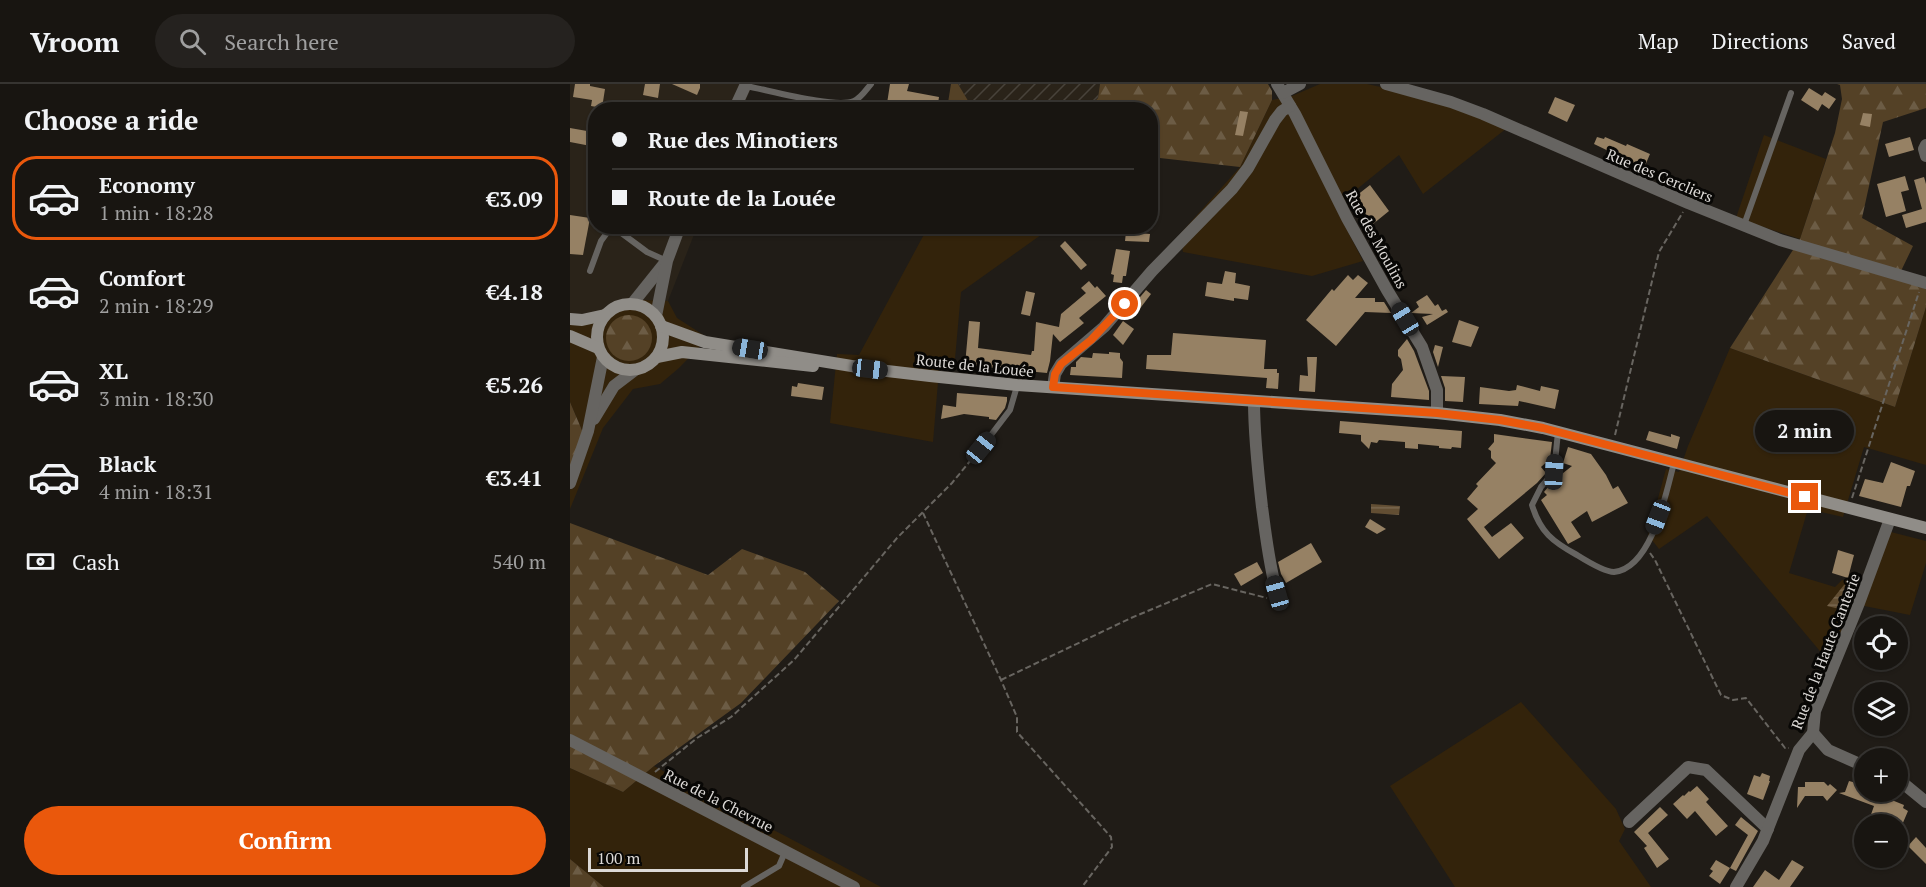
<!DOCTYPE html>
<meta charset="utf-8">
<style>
:root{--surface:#181511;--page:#25221f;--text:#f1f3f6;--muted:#9f9f9f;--line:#363431;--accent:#ea580c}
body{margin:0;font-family:"PT Serif",serif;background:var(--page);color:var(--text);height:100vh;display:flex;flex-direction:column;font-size:22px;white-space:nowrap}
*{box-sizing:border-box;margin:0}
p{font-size:20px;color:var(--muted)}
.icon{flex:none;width:33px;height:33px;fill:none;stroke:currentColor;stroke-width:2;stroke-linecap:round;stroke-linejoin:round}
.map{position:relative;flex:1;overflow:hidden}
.drawer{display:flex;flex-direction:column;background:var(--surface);width:570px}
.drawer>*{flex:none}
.guide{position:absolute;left:18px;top:18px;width:570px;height:132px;border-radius:24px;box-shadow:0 2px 4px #0004,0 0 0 2px var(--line);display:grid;align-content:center;height:132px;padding:0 24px;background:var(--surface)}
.fabs{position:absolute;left:1284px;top:532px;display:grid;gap:12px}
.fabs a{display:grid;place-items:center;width:54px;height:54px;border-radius:50%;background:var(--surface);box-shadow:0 2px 4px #0004,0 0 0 2px var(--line);font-size:30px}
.scale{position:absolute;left:18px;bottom:15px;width:160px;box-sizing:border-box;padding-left:6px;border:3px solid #dcd9d6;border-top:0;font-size:16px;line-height:21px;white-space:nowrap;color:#dcd9d6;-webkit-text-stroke:4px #080705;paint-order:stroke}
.end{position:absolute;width:27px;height:27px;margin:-14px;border:8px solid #ea580c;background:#fff;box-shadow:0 0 0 3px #fff}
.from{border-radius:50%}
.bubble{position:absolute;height:42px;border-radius:21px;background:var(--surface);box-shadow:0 2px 4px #0004,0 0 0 2px var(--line);font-size:20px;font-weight:700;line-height:42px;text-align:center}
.car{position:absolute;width:18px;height:36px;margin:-18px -9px;border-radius:8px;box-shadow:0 0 4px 2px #0007;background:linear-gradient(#222 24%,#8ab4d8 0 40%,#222 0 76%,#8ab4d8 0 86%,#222 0)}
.guide b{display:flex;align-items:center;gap:21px;height:57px;font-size:22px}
.guide b+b{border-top:2px solid var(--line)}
.guide i{width:15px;height:15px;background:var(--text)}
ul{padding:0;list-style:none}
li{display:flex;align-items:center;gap:18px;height:84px;margin:0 12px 9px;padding:0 12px;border:3px solid transparent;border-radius:24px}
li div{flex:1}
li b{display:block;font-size:22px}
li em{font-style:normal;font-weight:700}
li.active{border-color:var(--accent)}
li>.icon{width:54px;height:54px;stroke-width:1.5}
h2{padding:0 24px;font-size:27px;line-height:72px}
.pay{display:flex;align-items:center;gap:15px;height:66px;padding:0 24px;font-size:22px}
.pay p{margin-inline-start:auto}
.button{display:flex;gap:12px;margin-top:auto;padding:12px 24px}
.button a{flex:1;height:69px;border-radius:36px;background:var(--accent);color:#fff;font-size:24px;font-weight:700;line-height:69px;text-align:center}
header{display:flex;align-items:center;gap:36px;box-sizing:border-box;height:84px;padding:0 30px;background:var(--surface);border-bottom:2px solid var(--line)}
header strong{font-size:28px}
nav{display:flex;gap:33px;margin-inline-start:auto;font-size:21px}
.search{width:420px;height:54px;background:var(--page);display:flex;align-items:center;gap:15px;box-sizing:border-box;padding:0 21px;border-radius:33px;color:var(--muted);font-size:22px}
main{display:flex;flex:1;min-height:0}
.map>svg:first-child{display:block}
.built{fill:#2a2319}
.industrial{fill:url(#industrial-furrows)}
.green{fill:#33230b}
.forest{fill:url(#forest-firs)}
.water{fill:url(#water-rules)}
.building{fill:#968164}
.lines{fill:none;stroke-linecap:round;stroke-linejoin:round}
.path{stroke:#686560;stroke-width:2;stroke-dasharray:6 3;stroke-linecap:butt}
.service{stroke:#666461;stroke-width:6}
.minor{stroke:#666461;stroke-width:12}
.tertiary{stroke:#666461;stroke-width:12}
.secondary{stroke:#908d88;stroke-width:12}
.route{stroke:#ea580c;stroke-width:8}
.labels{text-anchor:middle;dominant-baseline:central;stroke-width:6;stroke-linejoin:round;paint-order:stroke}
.street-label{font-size:15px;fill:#dcd9d6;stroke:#080705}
</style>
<header>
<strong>Vroom</strong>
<div class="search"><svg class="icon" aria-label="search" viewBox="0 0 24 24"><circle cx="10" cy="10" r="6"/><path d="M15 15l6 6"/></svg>Search here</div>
<nav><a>Map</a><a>Directions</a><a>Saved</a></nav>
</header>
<main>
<section class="drawer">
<h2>Choose a ride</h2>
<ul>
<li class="active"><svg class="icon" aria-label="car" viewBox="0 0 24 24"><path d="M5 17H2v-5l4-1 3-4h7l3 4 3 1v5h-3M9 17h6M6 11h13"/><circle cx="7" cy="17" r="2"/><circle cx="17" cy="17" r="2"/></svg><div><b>Economy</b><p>1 min · 18:28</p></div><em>€3.09</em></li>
<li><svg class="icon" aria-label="car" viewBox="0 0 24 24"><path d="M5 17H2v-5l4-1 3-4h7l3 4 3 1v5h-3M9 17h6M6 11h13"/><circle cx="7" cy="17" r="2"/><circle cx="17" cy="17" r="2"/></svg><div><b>Comfort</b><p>2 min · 18:29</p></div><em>€4.18</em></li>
<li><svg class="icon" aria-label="car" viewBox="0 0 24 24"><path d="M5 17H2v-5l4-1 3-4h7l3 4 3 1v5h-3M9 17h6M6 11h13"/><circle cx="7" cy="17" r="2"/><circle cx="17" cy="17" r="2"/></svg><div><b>XL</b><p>3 min · 18:30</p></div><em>€5.26</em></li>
<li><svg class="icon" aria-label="car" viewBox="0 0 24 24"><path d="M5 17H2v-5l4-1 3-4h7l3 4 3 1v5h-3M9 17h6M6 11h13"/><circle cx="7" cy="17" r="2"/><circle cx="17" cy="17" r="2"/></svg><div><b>Black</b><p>4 min · 18:31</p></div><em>€3.41</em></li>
</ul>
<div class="pay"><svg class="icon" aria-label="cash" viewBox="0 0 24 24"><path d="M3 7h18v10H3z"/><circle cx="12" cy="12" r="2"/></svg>Cash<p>540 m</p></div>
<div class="button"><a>Confirm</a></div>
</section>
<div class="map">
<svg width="1356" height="803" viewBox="0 0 1356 803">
<defs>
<pattern id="industrial-furrows" width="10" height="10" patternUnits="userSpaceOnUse" patternTransform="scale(1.5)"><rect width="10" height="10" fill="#2a2319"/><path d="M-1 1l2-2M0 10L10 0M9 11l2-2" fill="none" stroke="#48423a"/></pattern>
<pattern id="forest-firs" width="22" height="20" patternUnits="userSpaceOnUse" patternTransform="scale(1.5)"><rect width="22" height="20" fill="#544126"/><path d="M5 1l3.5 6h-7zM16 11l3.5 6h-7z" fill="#6c5c45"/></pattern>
<pattern id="water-rules" width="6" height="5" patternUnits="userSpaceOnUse" patternTransform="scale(1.5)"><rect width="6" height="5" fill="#624e33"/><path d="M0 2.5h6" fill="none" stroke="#786750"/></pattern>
</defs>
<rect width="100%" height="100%" fill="#201c17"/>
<!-- built -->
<path class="built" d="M0 0H183L172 25 26 26V142L127 143 98 217 52 215 16 234 0 232Z"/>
<!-- industrial -->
<path class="industrial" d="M388 0H530L528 14 522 20 478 26 403 25Z"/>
<!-- green -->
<g class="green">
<path d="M750 0H797L843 10 937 44 853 110 829 71 765 123 793 177 742 192 613 168 610 150 670 83 702 16 722 12Z"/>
<path d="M1194 51 1256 75 1230 155 1166 134Z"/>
<path d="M358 143H482L391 208 384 286H369L363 358 260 339 267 270 289 271Z"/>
<path d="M52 215 98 217 107 234 138 254 109 284 90 300 63 305 33 344 0 425V386L14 351 0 318V232L16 234Z"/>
<path d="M1356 223V381L1294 363 1273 433 1238 425 1219 489 1265 503 1272 496 1300 502 1321 448 1356 457V479L1340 531 1284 520 1259 578 1137 432 1089 465 1078 451 1096 385 1109 388 1118 362 1160 264 1325 323Z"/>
<path d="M951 618 1046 725 1055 745 1049 757 1081 803H885L820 702Z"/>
<path d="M84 682C159 724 236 762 311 803H34L0 775V684L53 708Z"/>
</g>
<!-- forest -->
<g class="forest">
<path d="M381 0H388L403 25H377Z"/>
<path d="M530 0H698L702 7V16L670 83 581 73 580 26H478L522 20 528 14Z"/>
<path d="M1267 0H1356V24L1313 38 1292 134 1343 162 1331 187 1356 204V223L1325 323 1160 264 1230 155 1265 49 1272 15 1270 1Z"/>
<circle cx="59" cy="254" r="23"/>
<path d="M0 318 14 351 0 386Z"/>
<path d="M0 439 138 491 172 465 235 488 269 517 171 619 84 682 53 708 0 684Z"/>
<path d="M0 775 34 803H0Z"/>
</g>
<!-- water -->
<g class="water">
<path d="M801 420 830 422 829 431 801 429Z"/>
<path d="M1278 500 1285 503 1278 527 1257 522 1274 501Z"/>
</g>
<!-- building -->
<g class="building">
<path d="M5 0H20V2L35 5 32 24 21 22 22 16 3 13Z"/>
<path d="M75 0H90L88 14 73 11Z"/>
<path d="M102 0H130V4L127 11Z"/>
<path d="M320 0H339L337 7 369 13 367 26H316Z"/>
<path d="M1239 4 1252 12 1255 8 1266 15 1259 25 1252 20 1248 27 1231 16Z"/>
<path d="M985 13 1005 21 997 38 978 29Z"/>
<path d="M670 27 678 28 673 52 665 51Z"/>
<path d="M1293 29 1302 30 1300 43 1290 41Z"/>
<path d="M18 42 26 44V63L0 58V44L17 47Z"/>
<path d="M1027 53 1034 55 1035 53 1056 62 1057 60 1080 70 1074 84 1024 60Z"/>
<path d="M1340 53 1344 66 1319 73 1315 60Z"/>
<path d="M1335 92 1339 106 1331 108 1336 127 1316 133 1307 100Z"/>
<path d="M1354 93 1356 100V138L1336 144 1332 131 1352 125 1344 96Z"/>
<path d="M800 101 819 127 803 140 788 120 790 118 786 112Z"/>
<path d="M0 131 20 134 13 171 0 170Z"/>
<path d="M556 148 580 150 579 158 555 157Z"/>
<path d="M495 157 517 181 511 186 490 162Z"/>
<path d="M546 165 560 167 556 192H553L552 199 543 198 544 191 541 190Z"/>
<path d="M655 187 666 189 665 199 680 202 678 216 664 214V217L635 212 637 198 652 200Z"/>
<path d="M778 191 783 196 788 191 798 199 785 214H805V218H814L821 229 795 228 766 262 736 236 762 205 764 207Z"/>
<path d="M519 197 525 204 527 202 536 212 509 234 514 239 490 258 483 250 480 277 477 289 395 281 399 237 410 238 408 264 461 271 462 267H464L466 238 489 243 491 230 516 209 511 204Z"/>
<path d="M576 206 581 210 562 235 555 231Z"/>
<path d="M456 207 465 209 460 232 451 230Z"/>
<path d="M857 211 865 222 868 220 872 227 876 225 878 228 857 241 852 233 863 230 841 229 849 223 846 218Z"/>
<path d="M889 236 909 243 901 263 882 258Z"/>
<path d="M553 237 564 245 553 261 543 251Z"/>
<path d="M603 249 696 256 694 285H707V289H709L708 305 696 304 697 294 576 285 577 271H601Z"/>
<path d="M837 255 844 267 859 307V316L821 313 822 300 833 286 831 275 828 272V266Z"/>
<path d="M865 261 873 263 868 283 863 268Z"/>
<path d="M539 268 550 269V274L553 278 552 294 500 291 501 283H506V278L511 273 522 274 523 269 539 270Z"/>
<path d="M737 273H747L745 308 729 307 730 291 738 292Z"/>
<path d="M871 292 895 293 893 318 875 317V304Z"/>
<path d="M228 299 254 303 252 316 221 312 222 302 227 303Z"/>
<path d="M947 301 970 307 971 302 989 306 985 325 949 317 948 322 909 320 910 303 939 307 946 306Z"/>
<path d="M387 309 437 313V317L435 324 426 336 419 335V333L394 330 371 335 373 321 386 323Z"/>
<path d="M770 337 892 347 891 364 882 363 881 365 869 364V362L848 360V365L835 364V358L809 356 807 359 801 358 799 365 791 357V351L769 349Z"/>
<path d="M1079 347 1101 353V350L1110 353 1107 365 1076 356Z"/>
<path d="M924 350 982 358 980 375 971 383 976 389 967 399 914 443 922 453 941 439 954 454 929 475 897 435 908 425 897 415 908 402 906 400 926 379 921 374V367L918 365 924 358Z"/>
<path d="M998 363 1021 370 1036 391 1043 405 1048 402 1058 419 1022 438 1017 427 1001 438 1011 453 998 460 971 416 977 411 974 408 983 397 1002 382 993 379Z"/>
<path d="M1321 378 1345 387 1340 402H1337L1331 423 1289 412 1295 395 1313 399Z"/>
<path d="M800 435 816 445 807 450 795 443Z"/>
<path d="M741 459 752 478 716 499 711 490 708 478Z"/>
<path d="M1268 466 1284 471 1278 494 1262 489Z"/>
<path d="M687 478 693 489 671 502 664 490Z"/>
<path d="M1192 689 1200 692 1199 697H1200L1193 716 1177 710 1184 691 1190 693Z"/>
<path d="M1279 697 1294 701 1292 708H1302L1334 721 1333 724 1338 727 1332 741 1315 735 1313 741 1298 739 1304 722 1269 709 1275 708Z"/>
<path d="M1235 698H1254L1258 702 1260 700 1267 706 1257 717 1253 712H1235L1227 724 1228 703H1235Z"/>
<path d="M1127 702 1139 715 1136 718 1158 742 1146 752 1125 727 1117 735 1103 720 1113 711 1114 712 1119 707 1120 708Z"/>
<path d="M1090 723 1098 731 1078 749 1099 775 1087 784 1074 764 1077 762 1064 748Z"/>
<path d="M1171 733 1188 747 1166 787 1160 784 1150 800 1139 792 1143 787 1140 785 1146 776 1160 784 1178 751 1165 741Z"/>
<path d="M1346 753 1356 764V780L1338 762Z"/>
<path d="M1222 776 1234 783 1220 803H1183L1195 786 1209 796Z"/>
</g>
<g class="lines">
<!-- path -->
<g class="path">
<path d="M1045 351 1089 168 1113 128"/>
<path d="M1282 414 1349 208"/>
<path d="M353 429 431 596 447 633V648L541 753 542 763 512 803"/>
<path d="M1080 469 1085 476 1151 611 1163 616 1176 614 1215 664H1219"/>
<path d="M431 596 561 534 642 500 697 514"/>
<path d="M85 688 127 654 161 633 224 576 327 454 382 399 405 371"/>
</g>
<!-- service -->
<g class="service">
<path d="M176 2C198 6 266 25 284 17 291 14 296 6 301 0"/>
<path d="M1174 141 1221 9"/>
<path d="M42 142 77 168 97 177"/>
<path d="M20 187 31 157 42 142"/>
<path d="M988 348 984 388 971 403 962 421C970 448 983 458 1007 471 1015 476 1035 488 1044 488 1082 484 1096 409 1104 379"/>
<path d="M411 364 440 326 447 302"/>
<path d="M174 803 209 782 215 768"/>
</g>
<!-- minor -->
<g class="minor">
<path d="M707 0 725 30 777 134 817 206 852 263 867 306V329"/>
<path d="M816 0 881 18 913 30 1118 119 1210 156 1356 199"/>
<path d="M713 9 730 0"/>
<path d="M1356 61 1354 65 1356 72"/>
<path d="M483 303 485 290 491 280 534 243 582 187 662 105 678 84 705 36 712 27 720 22"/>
<path d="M684 317C684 352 688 388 692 423 696 452 699 481 707 509"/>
<path d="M1243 649 1258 666 1294 682"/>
<path d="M0 656 284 803"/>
<path d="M1328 697 1334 700 1356 718"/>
<path d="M1059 738 1118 683 1136 686 1198 745"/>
<path d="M1166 803 1193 757 1229 666 1243 649 1245 627 1289 519 1320 435"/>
</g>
<!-- tertiary -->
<g class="tertiary">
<path d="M164 26 176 0"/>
<path d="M62 220 94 180"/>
<path d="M86 232 97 177 110 142"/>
<path d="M24 335 44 302 65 286"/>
<path d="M0 399 18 347 33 273"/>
</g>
<!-- secondary -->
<g class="secondary">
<circle cx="60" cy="253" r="33"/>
<path d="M0 235 12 236 35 231"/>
<path d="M91 242 135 258 300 285 360 292 447 301 867 329 930 336 973 344 1356 444"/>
<path d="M0 252 28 264"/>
<path d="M87 273 112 268 243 282"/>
</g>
</g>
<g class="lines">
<!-- route -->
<path class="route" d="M555 220 521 256 491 280 485 290 483 303 867 329 930 336 973 344 1235 413"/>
</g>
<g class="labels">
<!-- street labels -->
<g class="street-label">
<text transform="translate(1090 91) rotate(23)">Rue des Cercliers</text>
<text transform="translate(807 155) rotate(61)">Rue des Moulins</text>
<text transform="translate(405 281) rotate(6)">Route de la Louée</text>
<text transform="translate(1255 567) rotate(-69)">Rue de la Haute Canterie</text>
<text transform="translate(149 716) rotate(27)">Rue de la Chevrue</text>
</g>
</g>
</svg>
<div class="fabs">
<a><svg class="icon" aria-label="locate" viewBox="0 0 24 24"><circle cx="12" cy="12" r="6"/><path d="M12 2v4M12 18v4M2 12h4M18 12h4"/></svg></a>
<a><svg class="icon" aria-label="layers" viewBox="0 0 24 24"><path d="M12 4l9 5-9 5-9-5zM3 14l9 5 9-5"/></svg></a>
<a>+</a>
<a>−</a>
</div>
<div class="scale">100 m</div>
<i class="end from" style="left:555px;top:220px"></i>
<i class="end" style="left:1235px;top:413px"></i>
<div class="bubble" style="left:1185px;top:326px;width:99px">2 min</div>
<i class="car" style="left:835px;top:235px;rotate:329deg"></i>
<i class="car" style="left:180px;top:265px;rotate:279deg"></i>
<i class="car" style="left:300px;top:285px;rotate:97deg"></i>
<i class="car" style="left:411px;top:364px;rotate:39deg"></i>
<i class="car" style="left:984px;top:388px;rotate:3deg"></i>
<i class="car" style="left:1088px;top:433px;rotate:201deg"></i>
<i class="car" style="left:707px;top:509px;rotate:344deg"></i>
<div class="guide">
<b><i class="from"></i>Rue des Minotiers</b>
<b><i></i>Route de la Louée</b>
</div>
</div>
</main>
